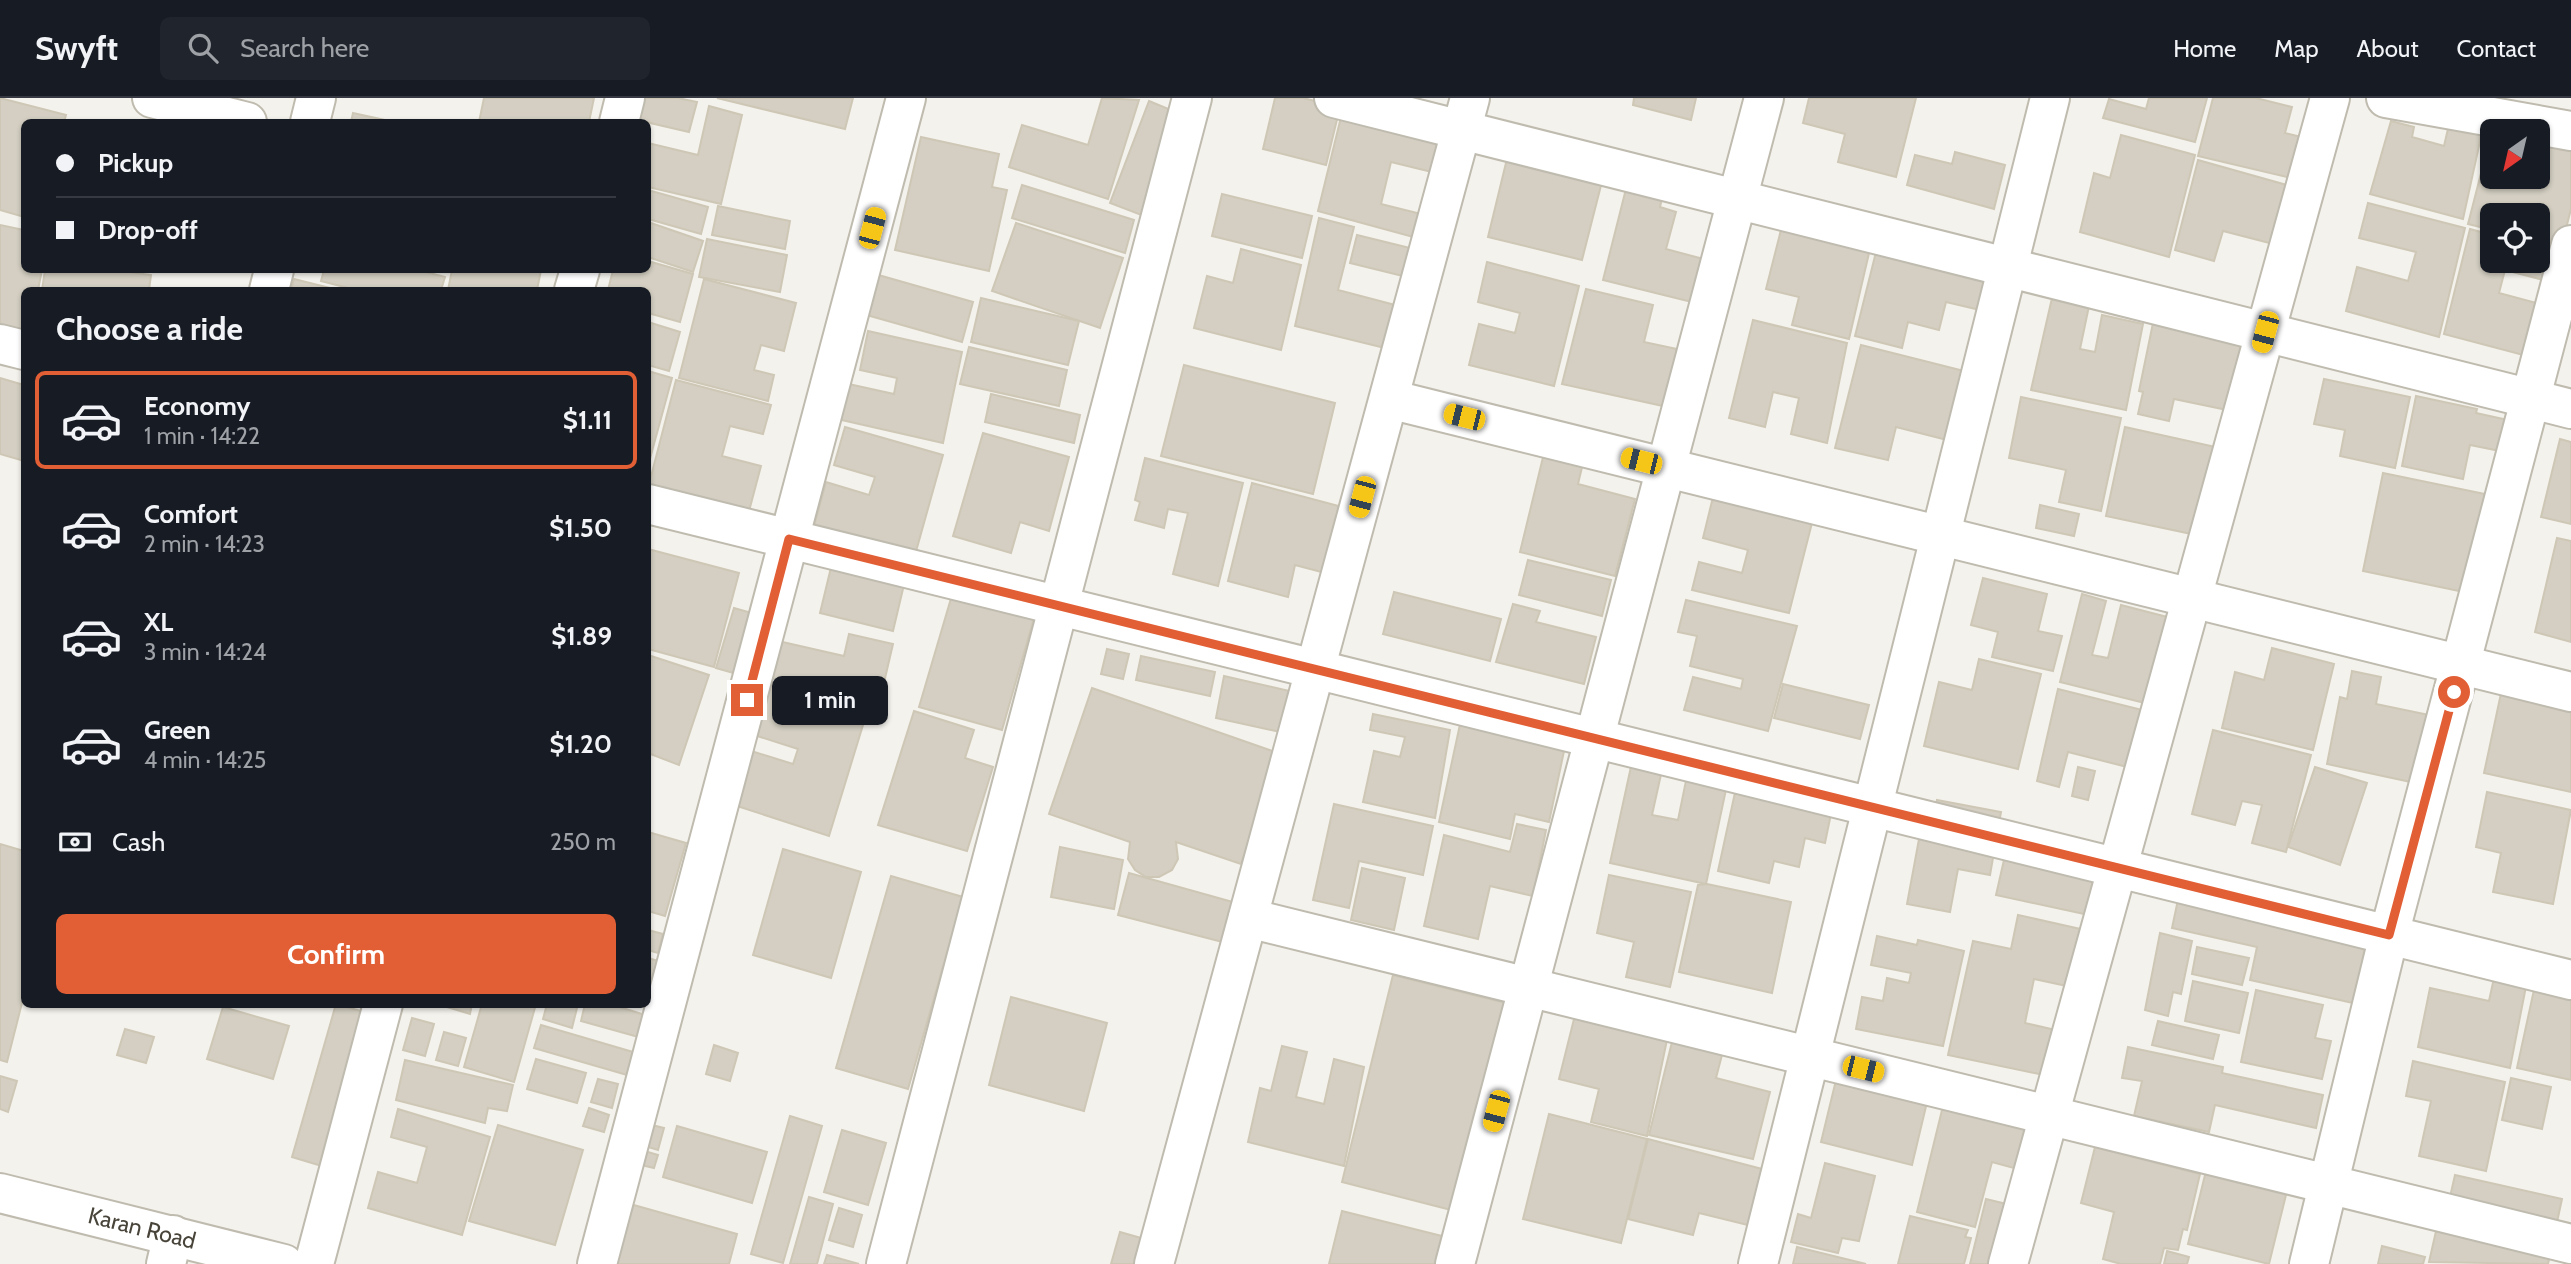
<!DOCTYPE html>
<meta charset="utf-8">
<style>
:root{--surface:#171b24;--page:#20242c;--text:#f1f3f6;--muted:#9ea1a6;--line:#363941;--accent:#e25f35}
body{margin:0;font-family:Cabin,sans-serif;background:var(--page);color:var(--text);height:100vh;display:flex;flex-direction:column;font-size:26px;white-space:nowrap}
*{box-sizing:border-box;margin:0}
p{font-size:23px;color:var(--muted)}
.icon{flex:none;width:38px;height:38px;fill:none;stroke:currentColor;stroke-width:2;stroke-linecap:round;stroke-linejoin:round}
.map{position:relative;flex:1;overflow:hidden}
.drawer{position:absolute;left:21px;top:189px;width:630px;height:721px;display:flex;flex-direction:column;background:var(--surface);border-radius:10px;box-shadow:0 2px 5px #0004}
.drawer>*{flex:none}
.hud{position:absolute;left:21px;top:21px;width:630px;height:154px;border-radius:10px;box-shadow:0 2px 5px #0004;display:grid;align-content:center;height:154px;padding:0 35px;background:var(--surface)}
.needle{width:46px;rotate:214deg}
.fabs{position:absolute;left:2480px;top:21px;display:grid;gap:14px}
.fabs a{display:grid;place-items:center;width:70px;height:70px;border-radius:10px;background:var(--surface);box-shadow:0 2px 5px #0004;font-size:35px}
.end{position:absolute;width:32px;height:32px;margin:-16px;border:9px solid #e25f35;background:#fff;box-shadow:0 0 0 4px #fff}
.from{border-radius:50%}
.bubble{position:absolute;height:49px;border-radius:10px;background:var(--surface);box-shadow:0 2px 5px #0004;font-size:23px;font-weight:700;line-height:49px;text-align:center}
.car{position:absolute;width:21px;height:42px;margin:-21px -10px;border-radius:9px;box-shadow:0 0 5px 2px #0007;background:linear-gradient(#f5c518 24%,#345 0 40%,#f5c518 0 76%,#345 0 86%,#f5c518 0)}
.hud b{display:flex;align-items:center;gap:24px;height:66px;font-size:26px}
.hud b+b{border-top:2px solid var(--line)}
.hud i{width:18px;height:18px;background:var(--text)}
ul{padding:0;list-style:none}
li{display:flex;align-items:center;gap:21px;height:98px;margin:0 14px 10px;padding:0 21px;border:4px solid transparent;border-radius:10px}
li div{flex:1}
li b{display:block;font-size:26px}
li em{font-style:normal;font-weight:700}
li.on{border-color:var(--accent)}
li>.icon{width:63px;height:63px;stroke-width:1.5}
h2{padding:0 35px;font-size:32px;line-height:84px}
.pay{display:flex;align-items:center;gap:18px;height:77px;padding:0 35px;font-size:26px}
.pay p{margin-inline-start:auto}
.cta{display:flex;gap:14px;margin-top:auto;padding:14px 35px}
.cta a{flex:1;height:80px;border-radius:10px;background:var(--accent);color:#fff;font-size:28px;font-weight:700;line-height:80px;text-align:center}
header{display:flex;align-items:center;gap:42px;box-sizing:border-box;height:98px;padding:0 35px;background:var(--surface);border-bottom:2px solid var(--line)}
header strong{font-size:33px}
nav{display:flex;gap:38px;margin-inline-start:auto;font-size:24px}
.search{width:490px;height:63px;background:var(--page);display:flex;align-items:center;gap:18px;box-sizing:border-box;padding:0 24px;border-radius:10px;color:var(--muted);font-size:26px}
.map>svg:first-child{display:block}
.building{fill:#d4cfc2;stroke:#cec7b6;stroke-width:2}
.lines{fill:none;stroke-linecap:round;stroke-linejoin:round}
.minor-casing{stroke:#bfbbaf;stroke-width:42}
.tertiary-casing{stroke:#bfbbaf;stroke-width:42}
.minor{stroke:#fff;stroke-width:38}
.tertiary{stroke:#fff;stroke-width:38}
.route{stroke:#e25f35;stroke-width:9}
.labels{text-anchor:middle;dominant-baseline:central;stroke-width:5;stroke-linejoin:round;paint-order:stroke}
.street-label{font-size:23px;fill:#48443a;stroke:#fff}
</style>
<header>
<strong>Swyft</strong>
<div class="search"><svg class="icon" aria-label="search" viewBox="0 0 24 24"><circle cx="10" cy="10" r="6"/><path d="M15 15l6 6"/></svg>Search here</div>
<nav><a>Home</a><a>Map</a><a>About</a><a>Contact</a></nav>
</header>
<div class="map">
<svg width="2571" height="1166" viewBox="0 0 2571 1166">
<rect width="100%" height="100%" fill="#f4f2ec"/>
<!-- building -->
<g class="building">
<path d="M0 0 66 17 64 24H24V119L0 112Z"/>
<path d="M484 0H594L589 24H479Z"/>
<path d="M642 0H678L697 4 689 34 637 22Z"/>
<path d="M717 0H853L845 31Z"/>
<path d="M1102 0 1139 2 1108 101 1009 69 1022 27 1088 47Z"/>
<path d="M1275 0H1303L1340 9 1326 67 1263 51Z"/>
<path d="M1634 0H1696L1691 22 1633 7Z"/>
<path d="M1809 0H1916L1896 79 1838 64 1845 36 1803 25Z"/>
<path d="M2149 0H2207L2195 44 2103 20 2109 1 2146 11Z"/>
<path d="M2213 0H2256L2292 9 2285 35 2314 42 2304 83 2198 58Z"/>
<path d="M1149 3 1183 17 1144 118 1110 105Z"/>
<path d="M709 8 742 17 721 106 648 89V45L698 57Z"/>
<path d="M1343 11 1445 37 1436 75 1391 64 1381 106 1433 119 1428 143 1318 113Z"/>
<path d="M353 15 394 24H351Z"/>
<path d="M2451 18 2484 25 2463 121 2370 96 2391 23 2414 29 2412 39 2444 48Z"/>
<path d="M1513 36 1608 60 1582 162 1488 139Z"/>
<path d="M2121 37 2195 57 2169 159 2080 134 2094 75 2110 80Z"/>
<path d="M921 39 999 56 992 89 1007 92 989 173 895 152Z"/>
<path d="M2538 41 2571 49V111L2561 150 2538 144V117H2492V132L2468 126 2487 52 2492 53V79H2538Z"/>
<path d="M1955 54 2005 67 1994 111 1907 87 1915 57 1952 66Z"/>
<path d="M2198 62 2301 91 2285 149 2223 133 2214 163 2175 152Z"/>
<path d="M1629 79 1665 88 1660 109 1676 114 1666 151 1711 163 1700 206 1603 182Z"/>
<path d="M1022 87 1134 122 1125 155 1012 120Z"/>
<path d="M648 92 708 109 701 136 648 121Z"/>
<path d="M1222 96 1312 118 1302 160 1212 138Z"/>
<path d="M2368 105 2465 130 2439 239 2346 213 2357 169 2408 183 2416 154 2359 140Z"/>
<path d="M718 108 790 123 785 151 712 137Z"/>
<path d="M1785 116 1873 138 1849 241 1792 227 1799 199 1766 191Z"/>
<path d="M1319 120 1354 129 1338 192 1399 208 1389 251 1295 228Z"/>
<path d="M648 124 703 143 693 174 648 159Z"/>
<path d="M1016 125 1123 160 1100 230 992 193Z"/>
<path d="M0 127 24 132V172H42L38 192H24V241L0 236Z"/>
<path d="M2470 131 2492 137V163H2538V151L2558 156 2551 184 2505 172 2499 195 2544 207 2531 259 2444 236Z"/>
<path d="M1881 134 1992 165 1980 212 1946 204 1939 232 1908 224 1902 250 1855 238Z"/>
<path d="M1357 137 1414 151 1407 179 1350 165Z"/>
<path d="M707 141 787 157 780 194 699 179Z"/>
<path d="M1241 151 1301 167 1281 252 1194 230 1207 178 1233 185Z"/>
<path d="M648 163 693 176 680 224 648 215V192H608L613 172H648Z"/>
<path d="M1487 164 1579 188 1554 288 1469 267 1479 226 1515 235 1520 215 1478 204Z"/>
<path d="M45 172H114L151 177 149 192H42Z"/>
<path d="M324 172H418L445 179 441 192H356L321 183Z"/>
<path d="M452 172H541L537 192H448Z"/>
<path d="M861 172 973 204 962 244 849 212Z"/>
<path d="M294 181 338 192H291Z"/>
<path d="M704 181 796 205 784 253 761 247 754 272 774 277 768 303 679 280Z"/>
<path d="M1586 191 1653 207 1644 244 1677 251 1663 308 1562 286Z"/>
<path d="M981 200 1079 223 1068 267 971 244Z"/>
<path d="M2052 200 2089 208 2080 251 2095 254 2102 217 2143 226 2126 312 2031 292Z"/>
<path d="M1753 222 1847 245 1827 345 1791 336 1799 300 1773 294 1765 329 1729 320Z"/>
<path d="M648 224 680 234 669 273 648 267Z"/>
<path d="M2153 225 2246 245 2232 313 2174 301 2169 323 2138 316 2143 294 2139 293Z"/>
<path d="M868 233 962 254 943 345 837 321 844 285 894 296 897 280 860 272Z"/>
<path d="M1861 247 1968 274 1951 343 1896 329 1888 362 1835 350Z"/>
<path d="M969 249 1067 272 1059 308 960 286Z"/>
<path d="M1184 267 1335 305 1313 396 1161 358Z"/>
<path d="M648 273 672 280 648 368Z"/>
<path d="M0 280 24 287V363L0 356Z"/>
<path d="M2324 281 2410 299 2395 370 2340 358 2345 332 2314 326Z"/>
<path d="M676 282 771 307 763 336 730 328 722 358 761 368 748 417 648 390Z"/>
<path d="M991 296 1080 317 1074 345 985 324Z"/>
<path d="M2416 298 2477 311 2476 315 2517 324 2510 355 2470 347 2463 381 2402 368Z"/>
<path d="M2021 299 2121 320 2101 413 2059 404 2066 372 2009 360Z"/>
<path d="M845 329 943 357 915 457 814 428 826 384 869 397 875 379 834 367Z"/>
<path d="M2125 329 2220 350 2201 438 2106 418Z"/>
<path d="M983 335 1069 359 1049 433 1020 424 1011 455 953 438Z"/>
<path d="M2560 341 2571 344V426L2541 419Z"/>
<path d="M1545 351 1584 361 1578 386 1635 401 1615 478 1520 454Z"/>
<path d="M1145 360 1243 385 1218 488 1173 476 1188 415 1168 411 1164 430 1135 422 1140 404 1135 402Z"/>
<path d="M2383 375 2485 396 2464 494 2363 473Z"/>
<path d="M1252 385 1346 410 1329 476 1295 467 1288 499 1228 483Z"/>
<path d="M1714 395 1813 421 1789 515 1692 492 1699 464 1742 475 1748 452 1703 440Z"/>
<path d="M2040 407 2079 416 2074 438 2036 430Z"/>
<path d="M2557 440 2571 443V544L2535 534Z"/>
<path d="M648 451 739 475 714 569 648 551Z"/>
<path d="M834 457 907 474 893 533 820 515Z"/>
<path d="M1528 462 1611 482 1602 518 1519 497Z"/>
<path d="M1983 480 2047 496 2038 533 2062 538 2053 573 1992 559 1998 534 1971 527Z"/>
<path d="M1394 494 1501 521 1490 563 1383 536Z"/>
<path d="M2082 496 2106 503 2092 557 2108 560 2121 507 2179 522 2157 608 2060 584Z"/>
<path d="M952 497 1034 520 1002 632 919 609Z"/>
<path d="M1686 502 1797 528 1768 633 1684 612 1693 579 1741 591 1743 581 1690 568 1697 538 1678 534Z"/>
<path d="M1513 506 1540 513 1536 524 1596 539 1584 586 1496 564Z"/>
<path d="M734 510 769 520 751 580 716 570Z"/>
<path d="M849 536 893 546 879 606 771 580 778 543 844 558Z"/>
<path d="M2272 550 2334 566 2313 652 2222 630 2235 574 2264 582Z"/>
<path d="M1107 551 1129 556 1123 581 1101 576Z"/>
<path d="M648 557 709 577 679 667 648 655Z"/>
<path d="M1141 558 1215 574 1210 598 1136 582Z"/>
<path d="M1979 561 2041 576 2018 671 1924 648 1939 584 1972 592Z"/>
<path d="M2352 573 2381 579 2376 606 2434 618 2420 686 2327 666 2340 599 2347 601Z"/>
<path d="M1224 578 1298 595 1289 636 1216 620Z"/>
<path d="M767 583 867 614 829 738 728 705 745 651 793 666 798 651 751 636Z"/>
<path d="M1783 586 1869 607 1860 641 1774 620Z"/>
<path d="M2503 586 2571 600V694L2484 675Z"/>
<path d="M1092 590 1278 655 1241 766 1176 744 1178 761 1172 772 1159 779H1146L1135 772 1128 761 1130 744 1049 716Z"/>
<path d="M2058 591 2154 615 2139 672 2068 654 2059 689 2037 683Z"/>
<path d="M914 613 974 632 965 660 993 669 967 753 878 727Z"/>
<path d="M1373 616 1450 632 1435 720 1363 704 1374 653 1400 659 1405 639 1370 632Z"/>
<path d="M1462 617 1567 639 1549 724 1515 716 1510 741 1439 724Z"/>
<path d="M2213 632 2311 657 2286 754 2252 745 2262 707 2242 703 2235 727 2192 716Z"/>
<path d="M1632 664 1662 672 1652 717 1678 722 1688 673 1728 682 1706 786 1610 765Z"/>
<path d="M2078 669 2095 673 2088 702 2072 698Z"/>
<path d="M2315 669 2367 685 2340 767 2288 749Z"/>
<path d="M1736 690 1832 711 1825 745 1805 740 1799 769 1774 763 1769 785 1718 773Z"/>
<path d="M2487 694 2571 712 2553 806 2493 794 2501 755 2476 749Z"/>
<path d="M1937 702 2001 714 1990 777 1958 771 1950 814 1907 806 1922 725 1931 727Z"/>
<path d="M1334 706 1433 728 1423 777 1359 763 1349 810 1313 802Z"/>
<path d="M1517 726 1546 732 1533 798 1490 788 1478 841 1424 828 1444 737 1510 754Z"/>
<path d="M648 734 686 745 665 818 648 813Z"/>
<path d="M2009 740 2101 760 2089 817 1996 797Z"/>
<path d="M0 746 24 753V897L7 964 0 962Z"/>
<path d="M1060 749 1123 762 1114 811 1051 799Z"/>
<path d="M783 751 861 774 831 880 753 857Z"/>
<path d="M1362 770 1405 780 1394 832 1351 822Z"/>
<path d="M1129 775 1247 808 1238 848 1118 817Z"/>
<path d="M1609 777 1691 794 1670 889 1626 879 1634 844 1597 835Z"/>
<path d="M891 778 963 799 908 991 836 970Z"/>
<path d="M1707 786 1791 804 1772 895 1679 874 1698 787Z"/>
<path d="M2179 797 2368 838 2353 905 2250 882 2257 849 2172 830Z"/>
<path d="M2018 817 2094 834 2081 891 2034 881 2025 925 2073 936 2063 981 1948 957 1973 843 2011 851Z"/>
<path d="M648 832 663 836 658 855 648 852Z"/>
<path d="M2160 835 2192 843 2181 896 2173 894 2168 918 2145 912Z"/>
<path d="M1877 838 1917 847 1918 842 1964 853 1943 948 1856 931 1862 899 1883 903 1887 880 1909 885 1911 875 1871 867Z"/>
<path d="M2197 849 2249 860 2242 887 2192 876Z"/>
<path d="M648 860 665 865 657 893 648 891Z"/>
<path d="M2497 866 2529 873 2510 970 2418 949 2430 890 2489 903Z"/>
<path d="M1393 877 1506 905 1455 1113 1342 1084Z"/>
<path d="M2537 878 2571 886V982L2517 970Z"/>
<path d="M2193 883 2248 895 2239 935 2185 923Z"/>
<path d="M2256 892 2323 907 2315 940 2331 943 2322 981 2241 964Z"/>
<path d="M1011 899 1107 925 1084 1013 989 987Z"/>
<path d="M336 906 389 921 345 1075 292 1059Z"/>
<path d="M437 906H472L470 916Z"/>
<path d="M482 906H536L514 984 464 969Z"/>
<path d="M547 906H578L572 930 543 921Z"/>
<path d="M585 906H610L648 918 642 940 581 923Z"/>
<path d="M223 909 289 928 273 981 207 961Z"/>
<path d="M1576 913 1668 937 1647 1038 1591 1024 1599 991 1559 981Z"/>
<path d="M412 920 434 926 425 958 403 952Z"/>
<path d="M2158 923 2219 937 2213 961 2152 947Z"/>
<path d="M541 927 633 954 627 977 534 950Z"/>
<path d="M125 931 154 939 146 965 117 957Z"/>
<path d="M444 934 466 940 458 968 436 962Z"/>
<path d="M1673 940 1723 953 1716 980 1770 994 1753 1061 1649 1037Z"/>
<path d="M714 947 738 955 730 983 706 976Z"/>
<path d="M1282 948 1307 954 1296 999 1324 1006 1334 961 1364 969 1344 1068 1248 1044 1260 990 1271 993Z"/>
<path d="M2128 949 2223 969 2222 975 2323 997 2316 1030 2215 1007 2209 1034 2134 1018 2142 983 2122 980Z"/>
<path d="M536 961 586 975 577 1005 527 991Z"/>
<path d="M405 962 513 987 507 1013 488 1010 485 1025 396 1002Z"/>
<path d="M2413 963 2505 984 2486 1073 2419 1058 2431 1003 2406 998Z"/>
<path d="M0 978 17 983 8 1014 0 1011Z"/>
<path d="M1837 978 1928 1000 1912 1067 1821 1044Z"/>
<path d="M2511 980 2551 989 2542 1031 2502 1022Z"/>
<path d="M598 981 618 986 612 1010 591 1004Z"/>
<path d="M1943 1008 2046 1035 2036 1076 1992 1064 1975 1129 1917 1114Z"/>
<path d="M589 1010 609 1017 604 1034 583 1028Z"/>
<path d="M398 1011 490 1039 462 1137 368 1110 378 1074 417 1085 427 1049 391 1039Z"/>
<path d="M1549 1016 1647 1041 1621 1145 1523 1121Z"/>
<path d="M790 1018 822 1028 783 1165 751 1156Z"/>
<path d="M648 1026 664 1030 658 1052 642 1047Z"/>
<path d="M498 1027 583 1052 555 1147 469 1123Z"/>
<path d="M677 1028 767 1054 752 1105 663 1079Z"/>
<path d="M842 1032 886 1045 868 1107 824 1094Z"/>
<path d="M1648 1041 1766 1072 1752 1128 1699 1115 1693 1137 1628 1121Z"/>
<path d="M2095 1049 2200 1076 2187 1132 2183 1131 2178 1152 2164 1150 2160 1166H2121L2103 1161 2114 1114 2081 1105Z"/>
<path d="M641 1052 658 1057 654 1070 637 1066Z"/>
<path d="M1825 1065 1875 1078 1859 1143 1842 1140 1838 1155 1791 1144 1798 1116 1811 1120Z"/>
<path d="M2206 1073 2287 1093 2269 1166 2188 1146Z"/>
<path d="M2455 1077 2562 1101 2548 1166 2429 1164 2444 1098 2450 1099Z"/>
<path d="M809 1099 833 1106 817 1166H790Z"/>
<path d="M1986 1101 2023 1110 2009 1166H1970Z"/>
<path d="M623 1104 737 1136 729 1166H605Z"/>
<path d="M839 1110 862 1117 853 1149 829 1142Z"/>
<path d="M1342 1113 1450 1140 1443 1166H1329Z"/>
<path d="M1910 1118 1968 1132 1965 1139 1971 1140 1964 1166H1898Z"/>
<path d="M1120 1134 1162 1146 1156 1166H1111Z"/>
<path d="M2382 1148 2425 1159 2423 1166H2378Z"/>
<path d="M1797 1149 1866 1166H1793Z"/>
<path d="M2167 1153 2189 1159 2187 1166H2164Z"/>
<path d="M827 1157 859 1166H824Z"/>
</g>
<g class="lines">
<!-- minor casing -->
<g class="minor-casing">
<g id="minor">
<path d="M152 0 247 24"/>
<path d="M1334 0 2571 311"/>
<path d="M310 24 316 0"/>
<path d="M619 24 625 0"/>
<path d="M269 192 274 172"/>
<path d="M574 192 580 172"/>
<path d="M0 246 24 252"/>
<path d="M1389 301 2571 594"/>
<path d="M648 406 2571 882"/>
<path d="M1248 820 2571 1146"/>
<path d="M166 1166 173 1137"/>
<path d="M314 1166 383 906"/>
<path d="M597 1166 906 0"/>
<path d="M886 1166 1192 0"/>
<path d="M1154 1166 1470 0"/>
<path d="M1455 1166 1764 0"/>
<path d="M1758 1166 2050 0"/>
<path d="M2008 1166 2330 0"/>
<path d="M2309 1166 2389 837 2571 147"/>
</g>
</g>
<!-- tertiary casing -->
<g class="tertiary-casing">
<g id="tertiary">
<path d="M2386 0 2571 33"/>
<path d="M0 1095 284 1166"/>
</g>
</g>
<!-- minor -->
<use href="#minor" class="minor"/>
<!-- tertiary -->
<use href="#tertiary" class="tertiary"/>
</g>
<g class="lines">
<!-- route -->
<path class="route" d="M747 602 789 441 2389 837 2454 594"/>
</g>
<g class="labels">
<!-- street labels -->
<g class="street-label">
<text transform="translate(142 1130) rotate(14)">Karan Road</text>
</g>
</g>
</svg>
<div class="fabs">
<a><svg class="needle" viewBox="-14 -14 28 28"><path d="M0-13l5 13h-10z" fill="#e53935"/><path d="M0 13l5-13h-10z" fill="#9ea1a6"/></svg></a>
<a><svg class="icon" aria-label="locate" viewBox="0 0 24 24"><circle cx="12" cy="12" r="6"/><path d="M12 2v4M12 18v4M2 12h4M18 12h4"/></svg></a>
</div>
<i class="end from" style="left:2454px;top:594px"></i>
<i class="end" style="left:747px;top:602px"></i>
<div class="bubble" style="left:772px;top:578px;width:116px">1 min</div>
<i class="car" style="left:872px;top:130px;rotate:15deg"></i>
<i class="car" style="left:2265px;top:234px;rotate:195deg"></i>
<i class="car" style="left:1464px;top:319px;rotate:284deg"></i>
<i class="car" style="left:1641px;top:363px;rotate:284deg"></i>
<i class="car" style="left:1362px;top:399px;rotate:195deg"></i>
<i class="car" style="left:1863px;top:971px;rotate:104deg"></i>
<i class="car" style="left:1496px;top:1013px;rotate:195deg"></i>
<div class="hud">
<b><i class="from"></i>Pickup</b>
<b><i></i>Drop-off</b>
</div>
<section class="drawer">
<h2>Choose a ride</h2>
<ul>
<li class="on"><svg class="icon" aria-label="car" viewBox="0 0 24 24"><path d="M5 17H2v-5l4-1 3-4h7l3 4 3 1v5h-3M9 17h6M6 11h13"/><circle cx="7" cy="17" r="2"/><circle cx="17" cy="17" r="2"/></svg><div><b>Economy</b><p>1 min · 14:22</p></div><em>$1.11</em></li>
<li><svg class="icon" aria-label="car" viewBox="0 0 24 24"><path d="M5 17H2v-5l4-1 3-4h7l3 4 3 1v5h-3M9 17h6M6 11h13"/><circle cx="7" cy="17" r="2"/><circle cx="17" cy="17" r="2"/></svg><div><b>Comfort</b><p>2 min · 14:23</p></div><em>$1.50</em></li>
<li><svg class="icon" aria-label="car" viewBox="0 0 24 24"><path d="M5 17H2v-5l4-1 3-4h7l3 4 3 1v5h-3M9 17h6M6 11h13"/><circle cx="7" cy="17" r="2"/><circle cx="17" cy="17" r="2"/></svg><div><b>XL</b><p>3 min · 14:24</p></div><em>$1.89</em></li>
<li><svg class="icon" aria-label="car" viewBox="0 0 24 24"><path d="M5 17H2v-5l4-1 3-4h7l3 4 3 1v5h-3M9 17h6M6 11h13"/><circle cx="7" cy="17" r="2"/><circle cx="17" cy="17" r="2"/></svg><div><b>Green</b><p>4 min · 14:25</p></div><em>$1.20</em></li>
</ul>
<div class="pay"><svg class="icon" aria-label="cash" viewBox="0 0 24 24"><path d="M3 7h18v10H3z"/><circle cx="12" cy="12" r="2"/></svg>Cash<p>250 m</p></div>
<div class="cta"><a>Confirm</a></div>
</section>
</div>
